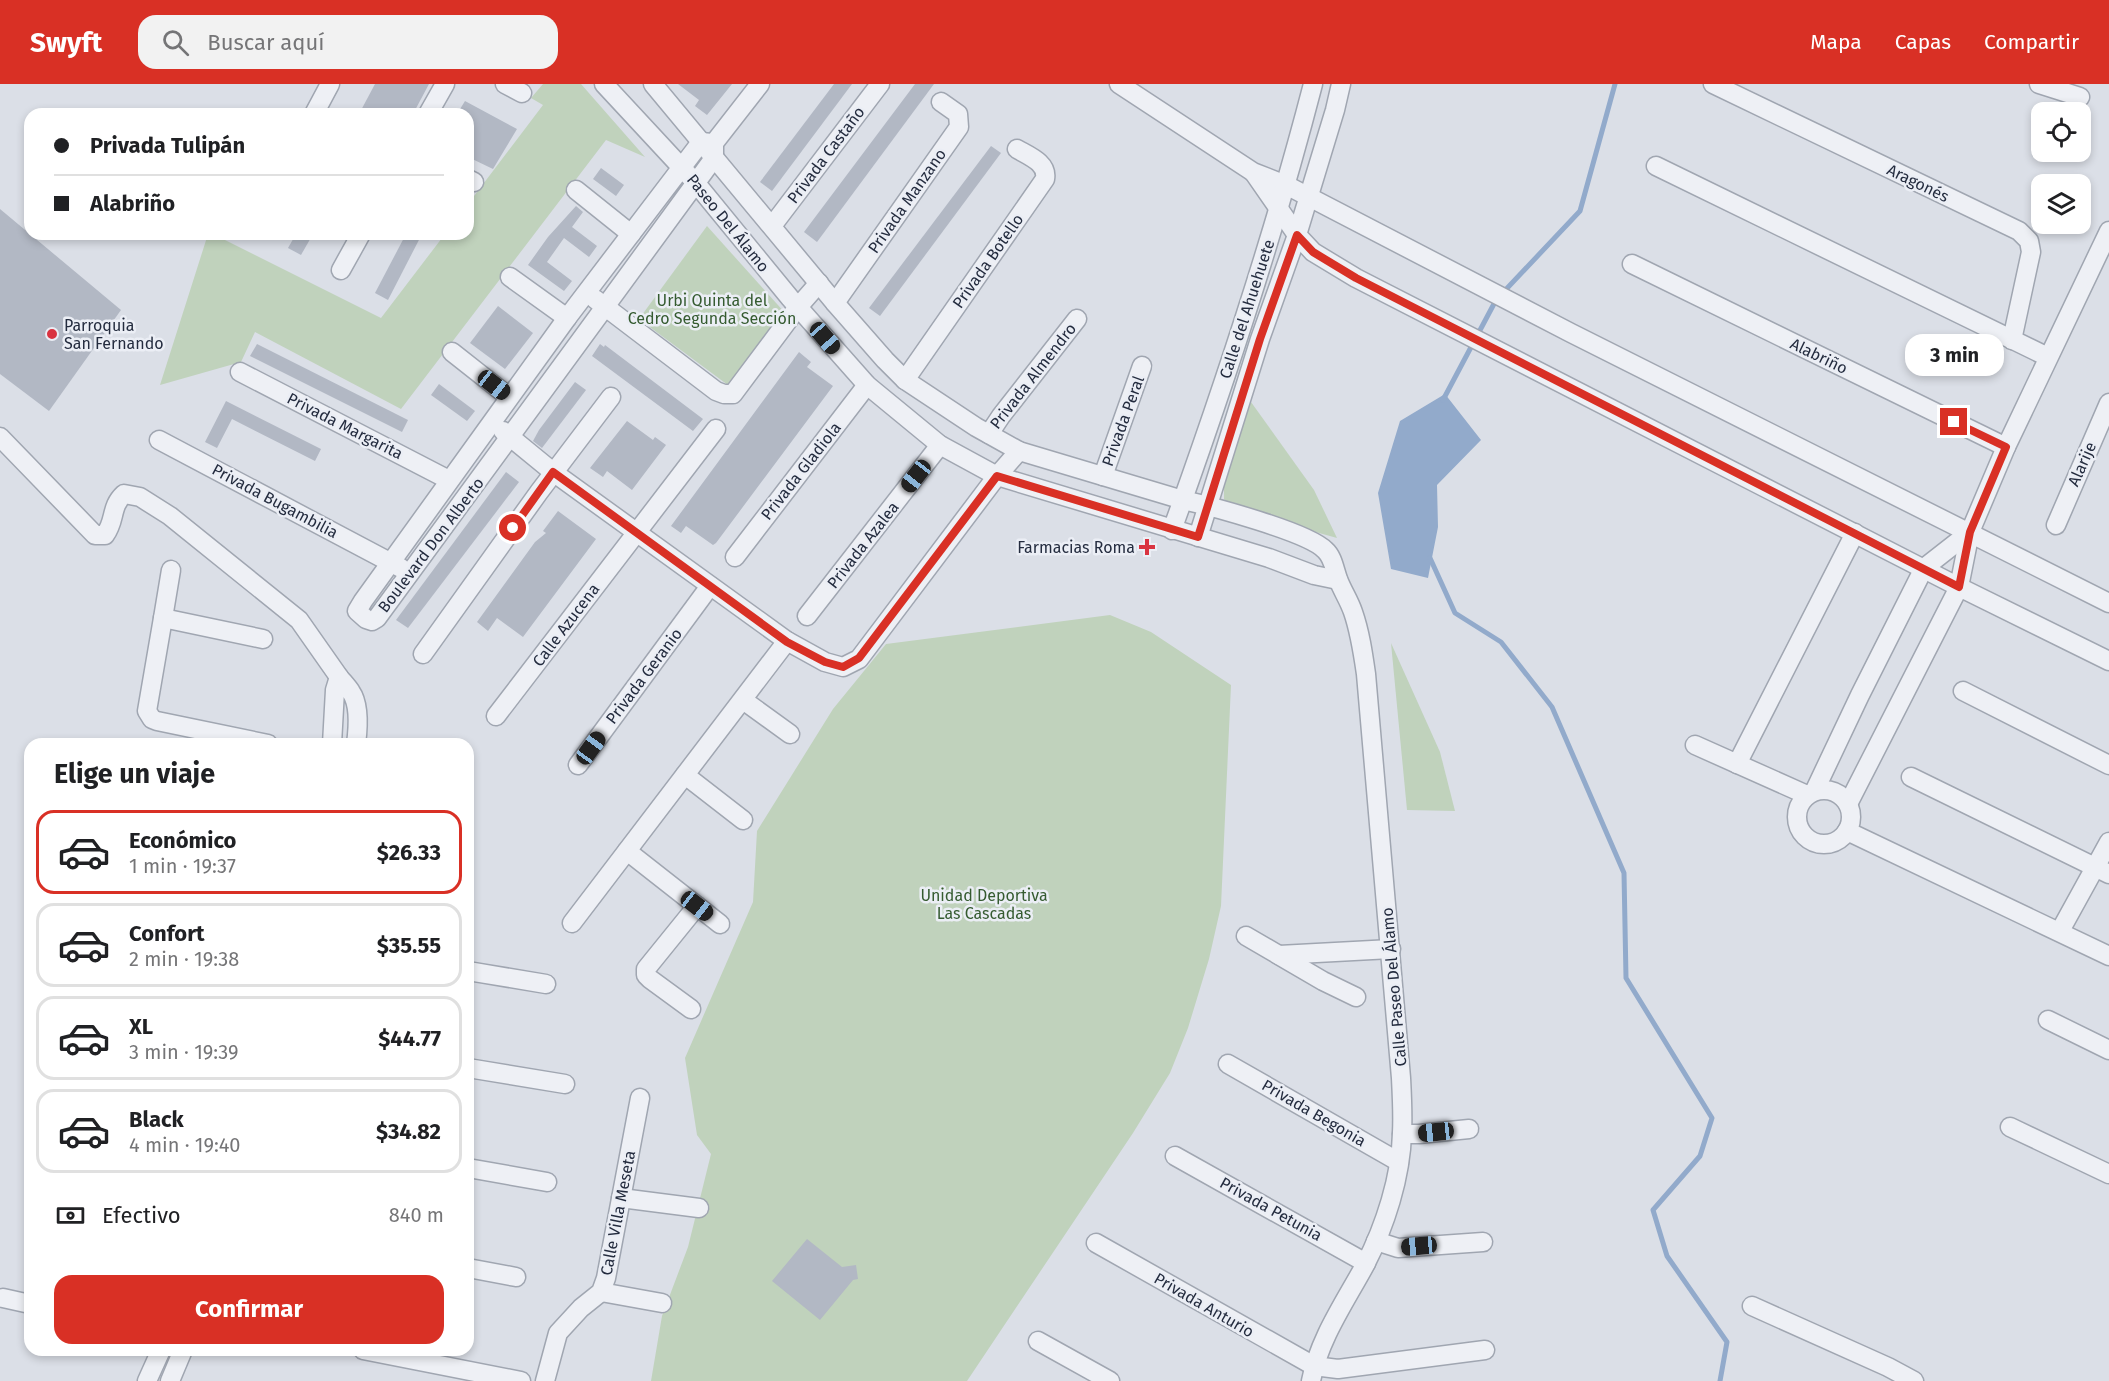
<!DOCTYPE html>
<html lang="es">
<meta charset="utf-8">
<style>
:root{--surface:#fff;--page:#f2f2f2;--text:#202124;--muted:#757577;--line:#e0e0e0;--accent:#d93025}
body{margin:0;font-family:"Fira Sans",sans-serif;background:var(--page);color:var(--text);height:100vh;display:flex;flex-direction:column;font-size:22px;white-space:nowrap}
*{box-sizing:border-box;margin:0}
p{font-size:20px;color:var(--muted)}
.icon{flex:none;width:33px;height:33px;fill:none;stroke:currentColor;stroke-width:2;stroke-linecap:round;stroke-linejoin:round}
.map{position:relative;flex:1;overflow:hidden}
.panel{position:absolute;left:24px;top:654px;width:450px;height:618px;display:flex;flex-direction:column;background:var(--surface);border-radius:18px;box-shadow:0 3px 9px #0003}
.panel>*{flex:none}
.top-card{position:absolute;left:24px;top:24px;width:450px;height:132px;border-radius:18px;box-shadow:0 3px 9px #0003;display:grid;align-content:center;height:132px;padding:0 30px;background:var(--surface)}
.tools{position:absolute;left:2031px;top:18px;display:grid;gap:12px}
.tools a{display:grid;place-items:center;width:60px;height:60px;border-radius:12px;background:var(--surface);box-shadow:0 3px 9px #0003;font-size:30px}
.end{position:absolute;width:27px;height:27px;margin:-14px;border:8px solid #d93025;background:#fff;box-shadow:0 0 0 3px #fff}
.from{border-radius:50%}
.bubble{position:absolute;height:42px;border-radius:18px;background:var(--surface);box-shadow:0 3px 9px #0003;font-size:20px;font-weight:700;line-height:42px;text-align:center}
.car{position:absolute;width:18px;height:36px;margin:-18px -9px;border-radius:8px;box-shadow:0 0 4px 2px #0007;background:linear-gradient(#222 24%,#8ab4d8 0 40%,#222 0 76%,#8ab4d8 0 86%,#222 0)}
.top-card b{display:flex;align-items:center;gap:21px;height:57px;font-size:22px}
.top-card b+b{border-top:2px solid var(--line)}
.top-card i{width:15px;height:15px;background:var(--text)}
ul{padding:0;list-style:none}
li{display:flex;align-items:center;gap:18px;height:84px;margin:0 12px 9px;padding:0 18px;border:3px solid var(--line);border-radius:18px}
li div{flex:1}
li b{display:block;font-size:22px}
li em{font-style:normal;font-weight:700}
li.active{border-color:var(--accent)}
li>.icon{width:54px;height:54px;stroke-width:1.5}
h2{padding:0 30px;font-size:27px;line-height:72px}
.pay{display:flex;align-items:center;gap:15px;height:66px;padding:0 30px;font-size:22px}
.pay p{margin-inline-start:auto}
.primary-button{display:flex;gap:12px;margin-top:auto;padding:12px 30px}
.primary-button a{flex:1;height:69px;border-radius:18px;background:var(--accent);color:#fff;font-size:24px;font-weight:700;line-height:69px;text-align:center}
header{display:flex;align-items:center;gap:36px;box-sizing:border-box;height:84px;padding:0 30px;background:var(--accent);color:#fff}
header strong{font-size:28px}
nav{display:flex;gap:33px;margin-inline-start:auto;font-size:21px}
.search{width:420px;height:54px;background:var(--page);display:flex;align-items:center;gap:15px;box-sizing:border-box;padding:0 21px;border-radius:18px;color:var(--muted);font-size:22px}
.map>svg:first-child{display:block}
.green{fill:#c0d2bc}
.water{fill:#92aacb}
.lines{fill:none;stroke-linecap:round;stroke-linejoin:round}
.stream{stroke:#92aacb;stroke-width:5}
.building{fill:#b2b8c4}
.minor-casing{stroke:#a0a6b1;stroke-width:21}
.minor{stroke:#eef0f5;stroke-width:18}
.route{stroke:#d93025;stroke-width:8}
.poi-dot{fill:#d93340;stroke:#ebeef5;stroke-width:2}
.labels{text-anchor:middle;dominant-baseline:central;stroke-width:5;stroke-linejoin:round;paint-order:stroke}
.street-label{font-size:16px;fill:#242c3f;stroke:#ebeef5}
.park-label{font-size:16px;fill:#355b30;stroke:#ebeef5}
.poi-label{font-size:16px;fill:#242c3f;stroke:#ebeef5;text-anchor:start}
</style>
<header>
<strong>Swyft</strong>
<div class="search"><svg class="icon" aria-label="search" viewBox="0 0 24 24"><circle cx="10" cy="10" r="6"/><path d="M15 15l6 6"/></svg>Buscar aquí</div>
<nav><a>Mapa</a><a>Capas</a><a>Compartir</a></nav>
</header>
<div class="map">
<svg width="2109" height="1297" viewBox="0 0 2109 1297">
<rect width="100%" height="100%" fill="#dbdfe7"/>
<!-- green -->
<g class="green">
<path d="M543 0H581L645 73 606 56 401 325 255 248 241 278 160 301 208 150H213L381 234 445 150H468V120L543 21 531 14Z"/>
<path d="M707 142 794 239 740 310 639 235Z"/>
<path d="M1251 318 1314 406 1337 454 1230 424 1224 415V395Z"/>
<path d="M1110 531 1151 548 1231 601 1221 822 1209 875 1188 944 1170 989 1133 1049 967 1297H651L662 1232 688 1163 711 1070 697 1051 685 974 753 818 757 747 833 625 886 560Z"/>
<path d="M1391 559 1440 668 1455 727 1407 726Z"/>
</g>
<!-- water -->
<path class="water" d="M1445 310 1481 356 1437 401 1438 443 1428 494 1391 485 1378 409 1400 337Z"/>
<g class="lines">
<!-- stream -->
<g class="stream">
<path d="M1443 316 1496 216 1580 127 1615 0"/>
<path d="M1430 474 1455 529 1501 558 1552 623 1624 789 1626 894 1712 1034 1700 1072 1653 1126 1667 1172 1727 1258 1720 1297"/>
</g>
</g>
<!-- building -->
<g class="building">
<path d="M375 0H429L413 30H359Z"/>
<path d="M678 0H732L707 31 695 22 699 16Z"/>
<path d="M834 0H852L772 107 760 98Z"/>
<path d="M915 0H934L817 158 804 148Z"/>
<path d="M465 17 517 45 493 85 468 73V30H457Z"/>
<path d="M991 62 1001 69 880 232 869 224Z"/>
<path d="M601 84 624 101 616 112 593 95Z"/>
<path d="M576 122 583 128 572 143 597 162 589 173 564 154 547 178 572 197 564 207 528 181 548 153Z"/>
<path d="M0 125 121 226 49 327 0 290Z"/>
<path d="M296 150H313L301 171 288 164Z"/>
<path d="M406 150H422L388 216 375 209Z"/>
<path d="M498 222 533 249 505 285 470 259Z"/>
<path d="M257 260 408 336 402 348 250 272Z"/>
<path d="M600 260 604 263 605 261 703 335 693 347 592 272Z"/>
<path d="M799 268 811 278 807 283 833 302 716 459 713 461 686 442 681 449 671 442Z"/>
<path d="M575 298 586 306 542 364 533 357 539 346Z"/>
<path d="M439 300 475 327 467 337 431 311Z"/>
<path d="M226 317 321 365 315 377 232 335 217 364 205 358Z"/>
<path d="M627 337 653 356 655 353 666 361 632 406 607 387 603 393 590 384Z"/>
<path d="M506 388 519 398 408 544 396 536Z"/>
<path d="M558 427 596 455 523 553 497 534 488 547 477 538 535 458 546 449 543 447Z"/>
<path d="M807 1155 842 1183 856 1181 858 1195 853 1196 820 1236 772 1197Z"/>
</g>
<g class="lines">
<!-- minor casing -->
<g class="minor-casing">
<g id="minor">
<path d="M505 0 522 9"/>
<path d="M604 0 695 98 790 214 867 301 940 361 997 392 1269 474 1314 491 1338 496"/>
<path d="M653 0 835 219 885 276 905 296 976 343 1019 367 1183 416C1210 422 1308 448 1325 466 1333 473 1334 484 1338 495 1342 506 1349 516 1353 528 1360 548 1363 569 1366 590L1401 994C1402 1013 1403 1031 1402 1049 1401 1093 1385 1142 1365 1181 1345 1218 1319 1255 1311 1297"/>
<path d="M1119 0 1253 88 1286 101 1571 249 2109 519"/>
<path d="M1713 0 2019 147 2029 157 2031 168 2012 256"/>
<path d="M2039 0 2080 13"/>
<path d="M314 30 330 0"/>
<path d="M428 30 445 0"/>
<path d="M712 59 701 58 567 234 363 517 357 527 366 535 372 537 377 534 714 74V59L760 0"/>
<path d="M1656 82 2048 273"/>
<path d="M1254 89 1297 151 1313 168 1356 194 1959 503 2109 577"/>
<path d="M468 95 474 98"/>
<path d="M576 106 631 150"/>
<path d="M772 142 880 0"/>
<path d="M1632 180 2006 363"/>
<path d="M341 186 361 150"/>
<path d="M510 193 567 234"/>
<path d="M595 215 716 307 724 310H733L798 223 819 199"/>
<path d="M835 219 959 43 958 30 941 18"/>
<path d="M452 268 509 313"/>
<path d="M240 288 449 396"/>
<path d="M905 296 1045 95C1048 79 1029 72 1017 65"/>
<path d="M503 347 553 388 787 557 825 578 843 583 859 575 997 392 1019 367"/>
<path d="M989 350 1001 332 1077 235"/>
<path d="M0 353 95 451H105C116 436 110 423 124 410L140 413 170 432 299 536 339 593"/>
<path d="M159 356 401 484"/>
<path d="M1103 392 1142 282"/>
<path d="M2056 441 2109 319"/>
<path d="M1172 446C1225 299 1274 151 1313 0"/>
<path d="M1198 453 1260 255 1297 151 1335 26 1341 0"/>
<path d="M735 473 867 301"/>
<path d="M807 532 940 361"/>
<path d="M163 534 171 486"/>
<path d="M263 555 163 534 147 627 152 635 157 637 268 660"/>
<path d="M423 570 539 408 611 313"/>
<path d="M1963 607 2109 681"/>
<path d="M743 616 790 650"/>
<path d="M496 632 716 345"/>
<path d="M332 660 335 606 339 593C343 598 348 603 351 608 360 621 358 645 356 660"/>
<path d="M1695 661 1807 711"/>
<path d="M1737 680 1855 449"/>
<path d="M578 681 710 502"/>
<path d="M685 691 743 736"/>
<path d="M1911 693 2109 790"/>
<circle cx="1824" cy="733" r="27"/>
<path d="M1815 706 1860 611 1924 484 1970 448"/>
<path d="M1848 720 1959 503 1970 448 2006 363 2109 147"/>
<path d="M1847 747 2109 872"/>
<path d="M627 767 720 840"/>
<path d="M572 839 787 557"/>
<path d="M2060 847 2109 758"/>
<path d="M1246 852 1323 897 1356 913"/>
<path d="M1279 871 1391 865"/>
<path d="M468 887 546 900"/>
<path d="M691 925 650 895 646 891V885L697 822"/>
<path d="M2048 936 2109 966"/>
<path d="M1228 980 1399 1078"/>
<path d="M468 984 565 1000"/>
<path d="M2010 1043 2109 1090"/>
<path d="M1402 1050H1419L1469 1045"/>
<path d="M1175 1072 1366 1179"/>
<path d="M468 1084 547 1098"/>
<path d="M621 1114 699 1124"/>
<path d="M1376 1157 1398 1164 1483 1158"/>
<path d="M1096 1159 1314 1282 1338 1285 1485 1266"/>
<path d="M468 1184 516 1193"/>
<path d="M601 1208 662 1219"/>
<path d="M3 1214 30 1220"/>
<path d="M1752 1222 1888 1283 1914 1297"/>
<path d="M1038 1257 1110 1297"/>
<path d="M363 1266 521 1297"/>
<path d="M147 1297 161 1266"/>
<path d="M170 1297 183 1266"/>
<path d="M545 1297 558 1249 581 1224 601 1208 606 1194 640 1014"/>
</g>
</g>
<!-- minor -->
<use href="#minor" class="minor"/>
</g>
<g class="lines">
<!-- route -->
<path class="route" d="M513 444 553 388 787 558 825 578 843 583 859 574 997 392 1198 453 1260 255 1297 151 1313 168 1356 194 1959 503 1970 448 2006 363 1954 338"/>
</g>
<!-- markers -->
<g class="poi-dot">
<circle cx="52" cy="250" r="6"/>
<path d="M1144 454h6v6h6v6h-6v6h-6v-6h-6v-6h6z"/>
</g>
<g class="labels">
<!-- street labels -->
<g class="street-label">
<text transform="translate(826 71) rotate(-53)">Privada Castaño</text>
<text transform="translate(1918 99) rotate(26)">Aragonés</text>
<text transform="translate(907 117) rotate(-55)">Privada Manzano</text>
<text transform="translate(728 139) rotate(51)">Paseo Del Álamo</text>
<text transform="translate(988 177) rotate(-55)">Privada Botello</text>
<text transform="translate(1247 225) rotate(-72)">Calle del Ahuehuete</text>
<text transform="translate(1819 272) rotate(26)">Alabriño</text>
<text transform="translate(1033 292) rotate(-52)">Privada Almendro</text>
<text transform="translate(1123 337) rotate(-70)">Privada Peral</text>
<text transform="translate(345 342) rotate(27)">Privada Margarita</text>
<text transform="translate(2082 380) rotate(-66)">Alarije</text>
<text transform="translate(801 387) rotate(-52)">Privada Gladiola</text>
<text transform="translate(275 417) rotate(28)">Privada Bugambilia</text>
<text transform="translate(431 461) rotate(-53)">Boulevard Don Alberto</text>
<text transform="translate(863 461) rotate(-52)">Privada Azalea</text>
<text transform="translate(566 541) rotate(-53)">Calle Azucena</text>
<text transform="translate(644 592) rotate(-53)">Privada Geranio</text>
<text transform="translate(1394 903) rotate(-95)">Calle Paseo Del Álamo</text>
<text transform="translate(1314 1029) rotate(30)">Privada Begonia</text>
<text transform="translate(1271 1125) rotate(29)">Privada Petunia</text>
<text transform="translate(618 1129) rotate(-79)">Calle Villa Meseta</text>
<text transform="translate(1204 1221) rotate(30)">Privada Anturio</text>
</g>
<!-- park labels -->
<g class="park-label">
<text x="712" y="216">Urbi Quinta del<tspan x="712" dy="18">Cedro Segunda Sección</tspan></text>
<text x="984" y="811">Unidad Deportiva<tspan x="984" dy="18">Las Cascadas</tspan></text>
</g>
<!-- poi labels -->
<g class="poi-label">
<text x="64" y="241">Parroquia<tspan x="64" dy="18">San Fernando</tspan></text>
<text x="1135" y="463" text-anchor="end">Farmacias Roma</text>
</g>
</g>
</svg>
<div class="tools">
<a><svg class="icon" aria-label="locate" viewBox="0 0 24 24"><circle cx="12" cy="12" r="6"/><path d="M12 2v4M12 18v4M2 12h4M18 12h4"/></svg></a>
<a><svg class="icon" aria-label="layers" viewBox="0 0 24 24"><path d="M12 4l9 5-9 5-9-5zM3 14l9 5 9-5"/></svg></a>
</div>
<i class="end from" style="left:513px;top:444px"></i>
<i class="end" style="left:1954px;top:338px"></i>
<div class="bubble" style="left:1905px;top:250px;width:99px">3 min</div>
<i class="car" style="left:825px;top:254px;rotate:139deg"></i>
<i class="car" style="left:494px;top:301px;rotate:128deg"></i>
<i class="car" style="left:916px;top:392px;rotate:218deg"></i>
<i class="car" style="left:591px;top:664px;rotate:36deg"></i>
<i class="car" style="left:697px;top:822px;rotate:128deg"></i>
<i class="car" style="left:1436px;top:1048px;rotate:264deg"></i>
<i class="car" style="left:1419px;top:1162px;rotate:265deg"></i>
<div class="top-card">
<b><i class="from"></i>Privada Tulipán</b>
<b><i></i>Alabriño</b>
</div>
<section class="panel">
<h2>Elige un viaje</h2>
<ul>
<li class="active"><svg class="icon" aria-label="car" viewBox="0 0 24 24"><path d="M5 17H2v-5l4-1 3-4h7l3 4 3 1v5h-3M9 17h6M6 11h13"/><circle cx="7" cy="17" r="2"/><circle cx="17" cy="17" r="2"/></svg><div><b>Económico</b><p>1 min · 19:37</p></div><em>$26.33</em></li>
<li><svg class="icon" aria-label="car" viewBox="0 0 24 24"><path d="M5 17H2v-5l4-1 3-4h7l3 4 3 1v5h-3M9 17h6M6 11h13"/><circle cx="7" cy="17" r="2"/><circle cx="17" cy="17" r="2"/></svg><div><b>Confort</b><p>2 min · 19:38</p></div><em>$35.55</em></li>
<li><svg class="icon" aria-label="car" viewBox="0 0 24 24"><path d="M5 17H2v-5l4-1 3-4h7l3 4 3 1v5h-3M9 17h6M6 11h13"/><circle cx="7" cy="17" r="2"/><circle cx="17" cy="17" r="2"/></svg><div><b>XL</b><p>3 min · 19:39</p></div><em>$44.77</em></li>
<li><svg class="icon" aria-label="car" viewBox="0 0 24 24"><path d="M5 17H2v-5l4-1 3-4h7l3 4 3 1v5h-3M9 17h6M6 11h13"/><circle cx="7" cy="17" r="2"/><circle cx="17" cy="17" r="2"/></svg><div><b>Black</b><p>4 min · 19:40</p></div><em>$34.82</em></li>
</ul>
<div class="pay"><svg class="icon" aria-label="cash" viewBox="0 0 24 24"><path d="M3 7h18v10H3z"/><circle cx="12" cy="12" r="2"/></svg>Efectivo<p>840 m</p></div>
<div class="primary-button"><a>Confirmar</a></div>
</section>
</div>
